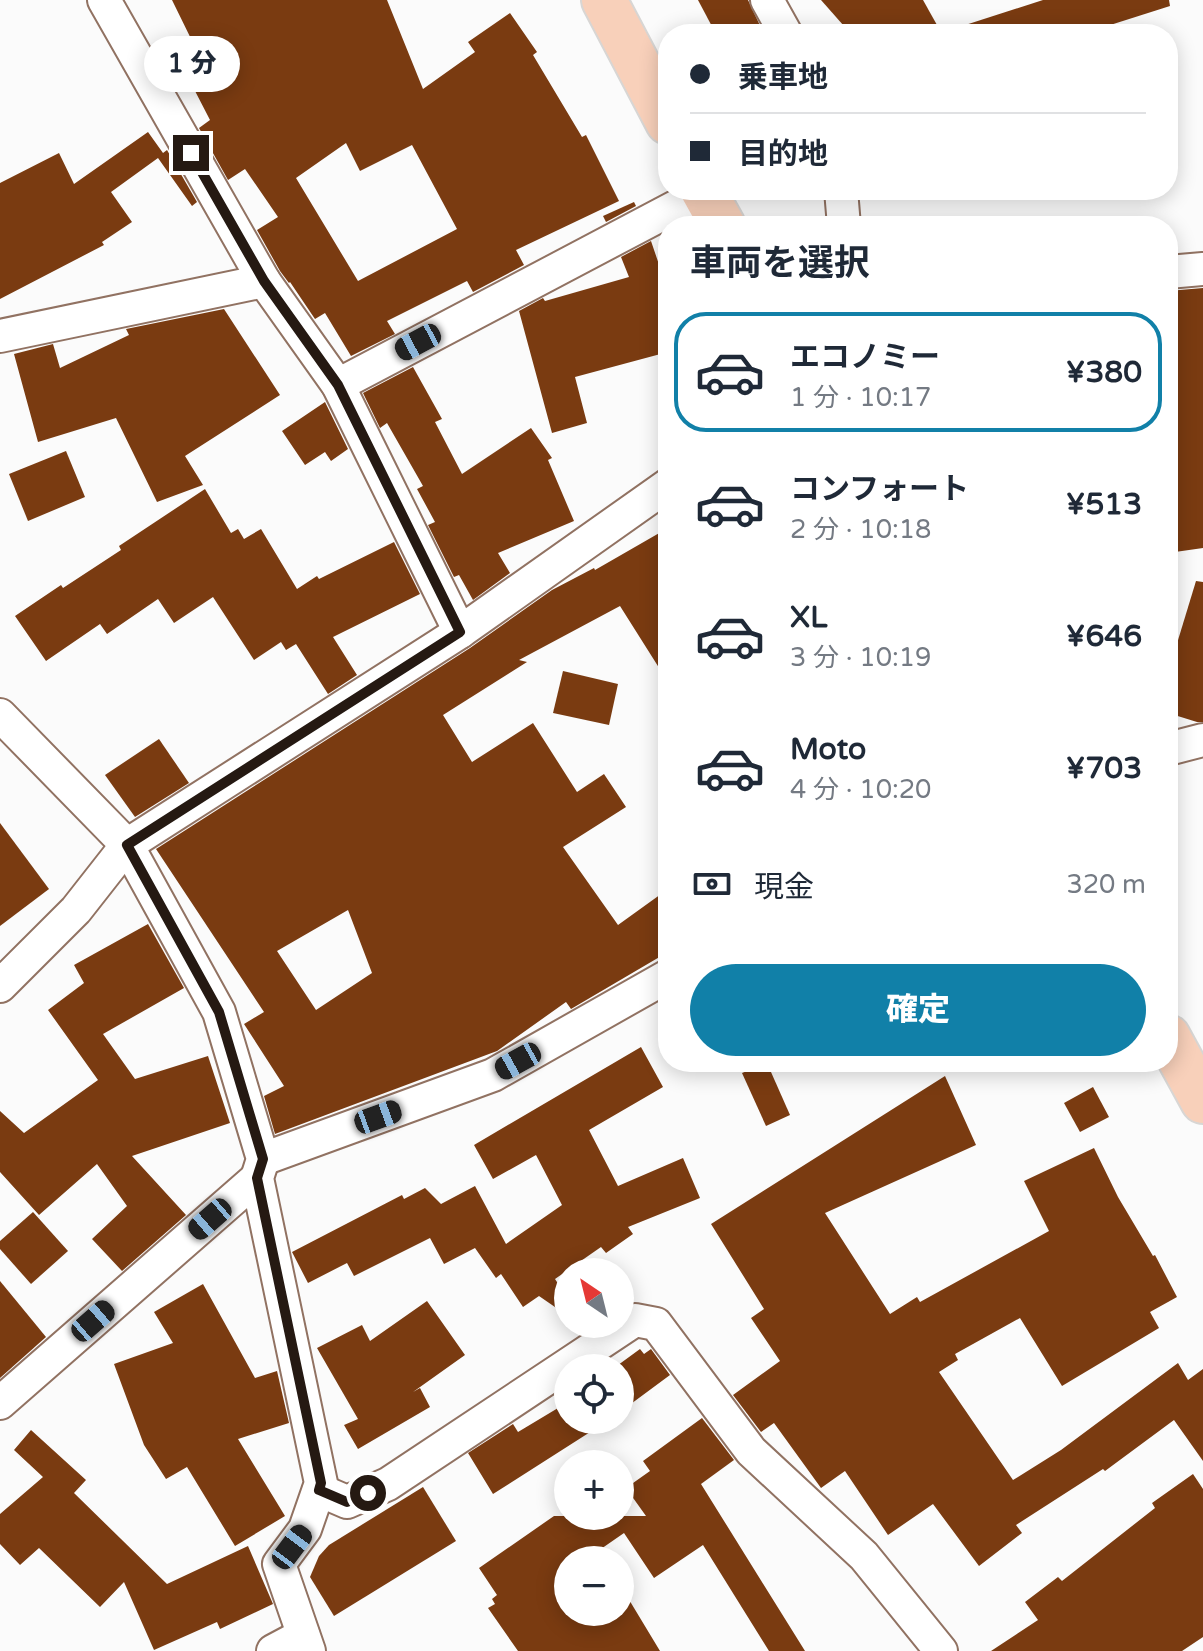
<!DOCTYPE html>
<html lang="ja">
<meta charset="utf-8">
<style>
:root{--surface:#fff;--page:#f2f2f3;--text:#1f2937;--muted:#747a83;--line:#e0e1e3;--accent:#1180a8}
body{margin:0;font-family:"Varela Round","Noto Sans JP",sans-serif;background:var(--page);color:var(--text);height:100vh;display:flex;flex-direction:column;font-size:30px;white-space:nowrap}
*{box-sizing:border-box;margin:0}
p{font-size:26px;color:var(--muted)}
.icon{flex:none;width:44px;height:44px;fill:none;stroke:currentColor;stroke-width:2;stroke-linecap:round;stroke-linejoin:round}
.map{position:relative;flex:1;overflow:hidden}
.panel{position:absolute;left:658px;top:216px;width:520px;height:856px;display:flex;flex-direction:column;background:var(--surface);border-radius:32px;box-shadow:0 4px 20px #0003}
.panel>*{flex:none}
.top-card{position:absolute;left:658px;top:24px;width:520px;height:176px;border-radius:32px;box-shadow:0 4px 20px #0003;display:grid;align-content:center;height:176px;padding:0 32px;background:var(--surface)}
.needle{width:52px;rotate:325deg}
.buttons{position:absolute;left:554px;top:1258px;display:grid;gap:16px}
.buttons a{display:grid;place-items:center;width:80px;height:80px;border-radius:50%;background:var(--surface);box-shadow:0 4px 20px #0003;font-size:40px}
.end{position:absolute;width:36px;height:36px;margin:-18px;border:10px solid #251912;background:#fff;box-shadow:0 0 0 4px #fff}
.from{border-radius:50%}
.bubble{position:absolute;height:56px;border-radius:28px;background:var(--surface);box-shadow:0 4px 20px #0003;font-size:26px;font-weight:800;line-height:56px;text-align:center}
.car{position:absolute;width:24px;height:48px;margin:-24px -12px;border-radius:10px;box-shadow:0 0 6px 2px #0007;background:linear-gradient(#222 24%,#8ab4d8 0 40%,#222 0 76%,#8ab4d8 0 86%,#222 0)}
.top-card b{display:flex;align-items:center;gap:28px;height:76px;font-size:30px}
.top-card b+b{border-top:2px solid var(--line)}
.top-card i{width:20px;height:20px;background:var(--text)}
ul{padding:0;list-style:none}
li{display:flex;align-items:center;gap:24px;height:120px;margin:0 16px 12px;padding:0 16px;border:4px solid transparent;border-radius:32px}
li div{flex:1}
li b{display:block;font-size:30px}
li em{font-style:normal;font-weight:800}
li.on{border-color:var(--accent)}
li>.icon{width:72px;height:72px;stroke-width:1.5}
h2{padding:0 32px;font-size:36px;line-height:96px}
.pay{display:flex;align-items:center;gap:20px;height:88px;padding:0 32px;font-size:30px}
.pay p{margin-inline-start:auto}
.primary-button{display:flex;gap:16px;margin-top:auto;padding:16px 32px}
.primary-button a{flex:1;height:92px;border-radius:48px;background:var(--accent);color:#fff;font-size:32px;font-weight:800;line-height:92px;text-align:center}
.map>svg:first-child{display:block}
.building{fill:#7a3b11;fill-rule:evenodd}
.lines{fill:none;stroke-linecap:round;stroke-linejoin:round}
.minor-casing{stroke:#917262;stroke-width:36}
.trunk-casing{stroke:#d8d6d4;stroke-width:48}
.minor{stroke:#fff;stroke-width:32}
.trunk{stroke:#f8d0ba;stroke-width:44}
.route{stroke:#251912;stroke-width:10}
</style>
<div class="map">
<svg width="1203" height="1651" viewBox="0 0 1203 1651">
<rect width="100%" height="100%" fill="#fbfbfb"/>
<!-- building -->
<g class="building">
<path d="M172 0H387L423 89 475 52 468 42 510 13 537 52 533 55 582 137 586 135 619 201 516 250 524 265 473 292 467 281 387 321 395 334 351 356 325 313 315 319 290 282 289 283 280 271 257 230 278 217 245 169 228 180 199 128 210 120 179 60 197 51ZM346 143 360 171 412 145 457 229 358 281 296 178Z"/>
<path d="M698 0H748L764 34H716Z"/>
<path d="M821 0H923L942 34H851Z"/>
<path d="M1043 0H1169L1170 6 1082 34H957L956 28Z"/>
<path d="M148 132 163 153 167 150 197 202 192 206 158 158 111 192 132 222 102 242 104 245 0 299V183L59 153 74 184Z"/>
<path d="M634 202 636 206 606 222 603 216Z"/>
<path d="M651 241 668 291V352L575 377 587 423 552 433 519 311 543 298 545 301 629 277 621 257Z"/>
<path d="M1203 288V548L1168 553V480H1174L1168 436V291Z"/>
<path d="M224 309 280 395 185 456 203 485 157 502 116 418 38 442 14 354 53 344 60 368 129 335 126 329Z"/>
<path d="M413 367 442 419 435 422 462 474 531 428 552 458 548 460 574 521 498 553 510 573 473 600 459 575 454 577 428 525 435 522 417 489 423 486 387 423 380 428 363 393Z"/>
<path d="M325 402 348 449 331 461 325 452 305 465 282 431Z"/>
<path d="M66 451 85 497 28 521 9 474Z"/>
<path d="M205 489 231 533 238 529 244 539 261 529 297 589 317 576 319 579 394 542 420 594 333 637 357 675 328 694 296 644 286 650 281 642 254 660 213 597 174 623 158 599 107 634 100 624 46 661 15 616 61 585 63 588 121 550 119 546Z"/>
<path d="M668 528V682L620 606 519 660 527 662 443 715 472 762 533 723 577 792 604 774 626 807 563 847 618 925 668 889V952L571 1009 566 1002 497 1051 275 1134 264 1096 284 1086 244 1024 264 1012 156 849 470 648 552 590 594 568 595 570ZM348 910 372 973 316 1010 277 951Z"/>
<path d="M1196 581 1203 582V722H1197L1168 713V673Z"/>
<path d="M563 671 618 684 609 725 553 713Z"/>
<path d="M159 739 189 783 135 817 105 775Z"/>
<path d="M0 823 49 889 0 926Z"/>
<path d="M148 924 184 988 103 1034 135 1079 208 1056 230 1123 132 1156 186 1215 122 1271 92 1239 127 1206 97 1164 39 1215 0 1172V1111L24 1133 98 1080 48 1010 84 983 74 965Z"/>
<path d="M641 1047 663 1087 589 1130 618 1186 683 1158 700 1198 628 1227 633 1234 606 1253 601 1247 555 1279 568 1299V1316L539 1296 523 1307 501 1274 496 1278 475 1248 444 1264 430 1238 354 1276 347 1263 308 1283 292 1252 402 1195 404 1199 425 1188 441 1204 475 1186 506 1244 562 1205 536 1155 493 1179 474 1145Z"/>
<path d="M767 1063 790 1115 766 1126 742 1073Z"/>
<path d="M945 1076 976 1145 825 1213 890 1314 917 1297 920 1302 1049 1231 1024 1181 1094 1148 1118 1197 1153 1256 1155 1255 1177 1297 1150 1312 1159 1328 1062 1386 1020 1318 955 1354 958 1360 939 1372 1013 1480 1061 1450 1178 1363 1188 1380 1203 1369V1461L1174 1420 1105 1471 1103 1469 1016 1525 1022 1533 979 1566 933 1504 888 1535 845 1471 821 1488 774 1423 761 1432 733 1395 780 1361 751 1318 764 1309 711 1224Z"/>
<path d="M1093 1087 1109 1117 1080 1132 1064 1103Z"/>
<path d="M33 1212 68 1251 31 1284 0 1249V1241Z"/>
<path d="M0 1281 46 1337 0 1378Z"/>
<path d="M203 1284 255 1378 277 1371 289 1423 238 1439 285 1516 235 1546 187 1467 166 1479 144 1445 114 1364 173 1343 154 1312Z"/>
<path d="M427 1301 465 1355 413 1392 420 1388 430 1407 358 1449 344 1425 358 1419 317 1348 362 1325 370 1341Z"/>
<path d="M640 1349 644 1354 651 1349 670 1375 620 1412V1368H614Z"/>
<path d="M568 1402V1420H609L493 1494 468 1453 513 1424 518 1432Z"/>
<path d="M702 1418 734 1460 701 1484 805 1651H769L703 1545 654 1578 624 1533 585 1560H568V1612H620V1602L628 1598 660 1651H518L488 1608 495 1604 492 1599 497 1595 479 1568 554 1516H646L626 1488 650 1471 643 1461Z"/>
<path d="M31 1430 86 1480 74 1493 167 1584 248 1546 273 1604 220 1629 217 1622 154 1650 124 1582 100 1607 39 1548 20 1565 0 1544V1514L43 1477 14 1450Z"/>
<path d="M1193 1474 1203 1489V1637L1182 1651H991L1038 1620 1025 1602 1058 1577 1062 1581 1155 1508 1152 1503Z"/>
<path d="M423 1487 456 1541 334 1616 310 1577 319 1556 329 1545Z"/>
</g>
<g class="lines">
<!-- minor casing -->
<g class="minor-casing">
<g id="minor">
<path d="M104 0 264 281 338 385 460 632"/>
<path d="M767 0 786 34"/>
<path d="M841 190 844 226"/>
<path d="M1168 272 1203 269"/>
<path d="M0 336 264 281"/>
<path d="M338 385 704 192"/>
<path d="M0 715 127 845 219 1012 263 1159 257 1178 321 1483 305 1529 279 1564 309 1651"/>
<path d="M1168 749 1203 740"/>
<path d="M0 986 76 910 127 845 460 632 668 485"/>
<path d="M263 1159 493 1075 668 976"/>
<path d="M0 1403 257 1178"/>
<path d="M319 1490 347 1502 388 1484 635 1320 656 1324 751 1451 864 1556 941 1651"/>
<path d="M273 1651 303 1635"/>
</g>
</g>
<!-- trunk casing -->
<g class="trunk-casing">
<g id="trunk">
<path d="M604 0 668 122"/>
<path d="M703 190 723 226"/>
<path d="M1168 1037 1203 1101"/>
</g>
</g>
<!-- minor -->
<use href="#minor" class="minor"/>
<!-- trunk -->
<use href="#trunk" class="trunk"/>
</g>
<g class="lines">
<!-- route -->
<path class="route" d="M191 153 264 281 338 385 460 632 127 845 219 1012 263 1159 257 1178 321 1483 319 1490 347 1502 368 1493"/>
</g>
</svg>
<div class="buttons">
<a><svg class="needle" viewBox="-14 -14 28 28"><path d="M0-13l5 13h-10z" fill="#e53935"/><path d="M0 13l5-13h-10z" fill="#747a83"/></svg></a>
<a><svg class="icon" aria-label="locate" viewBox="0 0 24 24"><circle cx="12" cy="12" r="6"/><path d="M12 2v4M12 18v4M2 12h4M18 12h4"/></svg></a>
<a>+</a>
<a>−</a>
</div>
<i class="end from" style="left:368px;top:1493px"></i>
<i class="end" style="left:191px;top:153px"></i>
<div class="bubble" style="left:144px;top:36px;width:96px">1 分</div>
<i class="car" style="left:418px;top:342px;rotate:242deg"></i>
<i class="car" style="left:518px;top:1061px;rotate:241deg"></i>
<i class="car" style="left:378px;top:1117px;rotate:70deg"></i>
<i class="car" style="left:210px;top:1219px;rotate:229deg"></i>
<i class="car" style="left:93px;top:1321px;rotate:49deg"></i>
<i class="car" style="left:292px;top:1547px;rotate:37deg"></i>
<div class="top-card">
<b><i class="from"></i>乗車地</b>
<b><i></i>目的地</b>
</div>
<section class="panel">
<h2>車両を選択</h2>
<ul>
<li class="on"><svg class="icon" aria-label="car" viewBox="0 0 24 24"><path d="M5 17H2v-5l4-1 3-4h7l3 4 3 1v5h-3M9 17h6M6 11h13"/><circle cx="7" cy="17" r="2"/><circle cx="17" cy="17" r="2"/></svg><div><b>エコノミー</b><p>1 分 · 10:17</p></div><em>¥380</em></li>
<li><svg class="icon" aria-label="car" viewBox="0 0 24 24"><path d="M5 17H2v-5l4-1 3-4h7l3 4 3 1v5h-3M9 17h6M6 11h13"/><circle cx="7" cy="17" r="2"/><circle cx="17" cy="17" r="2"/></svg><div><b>コンフォート</b><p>2 分 · 10:18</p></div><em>¥513</em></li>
<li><svg class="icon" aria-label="car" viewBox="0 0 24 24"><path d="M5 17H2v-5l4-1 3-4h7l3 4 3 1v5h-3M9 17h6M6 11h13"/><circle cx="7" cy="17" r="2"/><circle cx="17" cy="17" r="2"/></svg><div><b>XL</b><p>3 分 · 10:19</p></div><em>¥646</em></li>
<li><svg class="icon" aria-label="car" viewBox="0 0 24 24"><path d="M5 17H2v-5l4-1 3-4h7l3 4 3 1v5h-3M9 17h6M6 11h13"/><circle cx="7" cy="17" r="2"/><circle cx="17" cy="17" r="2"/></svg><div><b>Moto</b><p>4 分 · 10:20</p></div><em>¥703</em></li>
</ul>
<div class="pay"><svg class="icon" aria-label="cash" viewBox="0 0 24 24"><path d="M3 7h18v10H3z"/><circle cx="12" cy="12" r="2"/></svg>現金<p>320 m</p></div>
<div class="primary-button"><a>確定</a></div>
</section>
</div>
